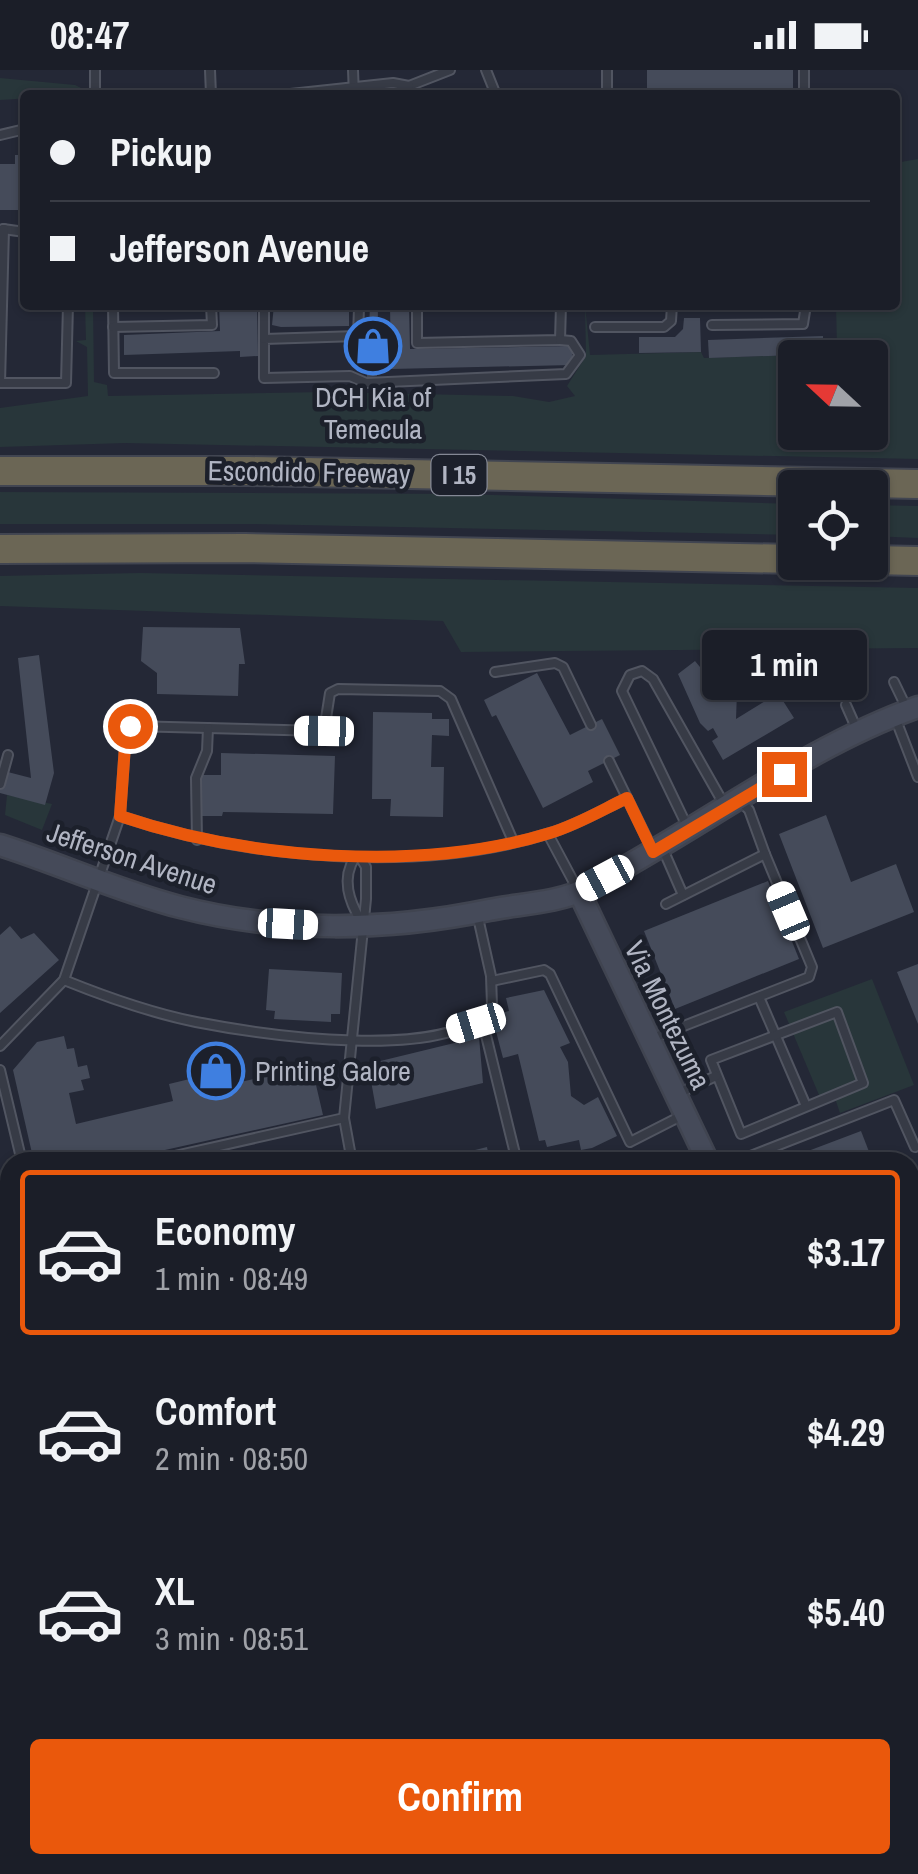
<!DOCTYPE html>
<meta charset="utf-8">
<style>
:root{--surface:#1b1e28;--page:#242730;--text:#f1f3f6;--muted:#a0a2a8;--line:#393c45;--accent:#ea580c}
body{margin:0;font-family:"Archivo Narrow",sans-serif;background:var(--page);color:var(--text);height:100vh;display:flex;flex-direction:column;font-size:38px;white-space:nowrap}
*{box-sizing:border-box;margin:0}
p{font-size:32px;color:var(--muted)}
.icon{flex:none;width:55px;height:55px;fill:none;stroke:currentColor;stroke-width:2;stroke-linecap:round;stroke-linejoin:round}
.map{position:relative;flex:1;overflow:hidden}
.drawer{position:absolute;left:0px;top:1082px;width:920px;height:722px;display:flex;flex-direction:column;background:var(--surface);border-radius:30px 30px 0 0;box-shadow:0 2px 8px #0004,0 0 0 2px var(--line)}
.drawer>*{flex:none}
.guide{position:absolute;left:20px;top:20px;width:880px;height:220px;border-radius:10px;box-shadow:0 2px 8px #0004,0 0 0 2px var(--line);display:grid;align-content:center;height:220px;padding:0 30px;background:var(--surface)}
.needle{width:65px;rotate:292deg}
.fabs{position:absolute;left:778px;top:270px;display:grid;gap:20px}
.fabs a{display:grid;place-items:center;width:110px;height:110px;border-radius:10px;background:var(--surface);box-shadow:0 2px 8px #0004,0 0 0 2px var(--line);font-size:50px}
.end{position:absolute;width:45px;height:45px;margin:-22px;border:12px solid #ea580c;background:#fff;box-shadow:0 0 0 5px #fff}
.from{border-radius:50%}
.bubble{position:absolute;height:70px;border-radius:10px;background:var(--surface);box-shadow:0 2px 8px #0004,0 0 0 2px var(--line);font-size:32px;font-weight:700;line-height:70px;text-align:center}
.car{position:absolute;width:30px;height:60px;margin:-30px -15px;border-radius:12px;box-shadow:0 0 8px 2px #0007;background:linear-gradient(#fff 24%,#345 0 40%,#fff 0 76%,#345 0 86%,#fff 0)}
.guide b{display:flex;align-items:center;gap:35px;height:95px;font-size:38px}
.guide b+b{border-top:2px solid var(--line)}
.guide i{width:25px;height:25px;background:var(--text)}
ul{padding:18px 0 0;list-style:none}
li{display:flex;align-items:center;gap:30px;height:165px;margin:0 20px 15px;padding:0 10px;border:5px solid transparent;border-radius:10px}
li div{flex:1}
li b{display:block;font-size:38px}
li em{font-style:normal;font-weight:700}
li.on{border-color:var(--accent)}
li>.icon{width:90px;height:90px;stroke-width:1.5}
.action{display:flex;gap:20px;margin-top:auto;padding:20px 30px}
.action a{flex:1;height:115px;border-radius:10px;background:var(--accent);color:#fff;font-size:40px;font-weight:700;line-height:115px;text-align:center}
.status{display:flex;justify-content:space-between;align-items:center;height:70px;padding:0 50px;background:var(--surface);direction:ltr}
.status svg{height:28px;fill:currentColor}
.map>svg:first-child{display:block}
.green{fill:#28363a;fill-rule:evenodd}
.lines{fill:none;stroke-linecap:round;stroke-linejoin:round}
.stream{stroke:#3b445d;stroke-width:4}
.building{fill:#454b5a}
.lane-casing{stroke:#515561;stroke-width:12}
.secondary-casing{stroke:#404450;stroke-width:25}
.highway-casing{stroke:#414551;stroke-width:32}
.lane{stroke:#373b46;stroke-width:8}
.secondary{stroke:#454a59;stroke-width:20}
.highway{stroke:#6b6655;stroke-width:28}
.route{stroke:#ea580c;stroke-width:12}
.labels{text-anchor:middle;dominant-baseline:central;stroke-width:9;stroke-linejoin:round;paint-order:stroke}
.shield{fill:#1c202b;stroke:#848895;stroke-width:2.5}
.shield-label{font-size:25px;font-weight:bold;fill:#b1b5c3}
.poi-label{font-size:28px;fill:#b1b5c3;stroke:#1c202b}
.street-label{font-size:28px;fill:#b1b5c3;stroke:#1c202b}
</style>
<div class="status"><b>08:47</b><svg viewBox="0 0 49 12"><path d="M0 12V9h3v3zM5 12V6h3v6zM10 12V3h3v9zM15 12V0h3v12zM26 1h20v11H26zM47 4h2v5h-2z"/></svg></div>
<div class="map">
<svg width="918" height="1804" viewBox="0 0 918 1804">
<rect width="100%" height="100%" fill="#242836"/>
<!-- green -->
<g class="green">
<path d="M0 8 75 15 81 18 79 25 0 30Z"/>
<path d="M918 89V389L125 373 0 377V338L88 326 87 277 76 271 86 270 85 235H93L94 312 107 315 108 326 325 322 513 326 549 332 575 326 567 316 586 286 585 235 590 285 701 282 704 288 830 284 837 277 836 235H895V93ZM795 288H870V362H795Z"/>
<path d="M0 422 459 424 795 434V465L250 454H0Z"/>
<path d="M870 435 918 436V468L870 466Z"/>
<path d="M140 503 918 518V578L461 582 443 551 0 536V506Z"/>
<path d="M7 725 52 734 42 760 5 745Z"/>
<path d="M872 909 914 1015 840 1043 835 1028 822 1032 784 942Z"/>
<path d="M910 1522 918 1538V1804H0V1705L10 1703V1795H910Z"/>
</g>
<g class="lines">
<!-- stream -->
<g class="stream">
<path d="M910 1615 918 1613"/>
<path d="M120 1804 154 1795"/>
</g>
</g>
<!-- building -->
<g class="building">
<rect x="647" y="0" width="146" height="25"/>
<path d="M15 85H25V140H0V94H15Z"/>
<path d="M219 235H257L258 286 240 287V281L124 285V265L220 261Z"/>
<path d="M274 235H359V238L349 239V256L281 257 272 255Z"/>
<path d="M370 235H378L377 306 367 307Z"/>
<path d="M390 235H409L410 279 572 276V295L391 299Z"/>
<path d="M684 248H700L701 282 639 283V267H675L683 259Z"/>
<path d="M823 266V284L709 288 708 270Z"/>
<path d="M143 557 240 558 245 594H239L238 626 157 624V603L141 591Z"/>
<path d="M39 585 54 703 45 735 0 723V700L31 708 18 588Z"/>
<path d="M695 591 705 603 718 602 719 594 739 592 773 591V596L827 593V616L737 622 736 649 778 623 794 648 723 690 712 671 718 667 713 658 708 661 700 653 678 604Z"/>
<path d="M537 603 570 665 602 649 620 685 588 701 593 712 543 738 496 645 492 647 484 630Z"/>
<path d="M373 642 432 643V649H449V666L432 665 431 697H444L443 747 390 746 391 729H372Z"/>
<path d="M221 683 335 686 333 744 223 742 222 746H201L202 705H221Z"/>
<path d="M826 745 851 812 896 794 914 842 823 878 779 764Z"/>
<path d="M768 811 799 889 675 939 644 861Z"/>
<path d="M10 856 21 869 34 863 59 890 0 943V865Z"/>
<path d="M918 894V954L897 902Z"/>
<path d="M269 899 342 903 340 944H331V952L274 949 275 941 266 940Z"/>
<path d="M544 920 570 973 560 977 568 992 571 1026 584 1035 598 1027 617 1066 592 1078 581 1080 579 1070 547 1077 545 1070 539 1071 518 984 503 988 493 950 497 944 509 941 506 928Z"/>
<path d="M64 966 67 979 74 978 78 997 87 995 90 1008 81 1010 84 1020 69 1023 76 1054 173 1031 169 1014 202 1006 199 997 214 994 216 1003 228 1000 232 1014 281 1003 283 1009 313 1002 323 1045 111 1092H34L13 1000 37 972Z"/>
<path d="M479 967 483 1013 376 1039 368 994Z"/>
<path d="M861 1061 873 1092H779Z"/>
<path d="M487 1077 490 1092H441L455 1085Z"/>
<path d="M0 1102 10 1140V1150L0 1152Z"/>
<path d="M918 1166V1228L910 1231V1169Z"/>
<path d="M10 1200V1242L4 1243 0 1202Z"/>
<path d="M918 1290V1369L910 1373V1293Z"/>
<path d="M10 1414V1455L0 1457V1415Z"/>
</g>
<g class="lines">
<!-- lane casing -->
<g class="lane-casing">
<g id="lane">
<path d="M210 0 211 25"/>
<path d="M353 0 354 25"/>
<path d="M486 0 496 25"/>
<path d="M607 0V25"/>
<path d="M804 0V25"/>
<path d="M409 16 450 0"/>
<path d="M95 25V0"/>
<path d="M281 25 393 13 409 16 407 25"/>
<path d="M0 65 25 59"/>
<path d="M3 159 25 162"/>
<path d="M4 159 0 313H66L68 235"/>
<path d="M113 235 114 303H214"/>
<path d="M417 235V273L560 270 561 235"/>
<path d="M359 238 358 266 264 269V308L350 306 366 313 566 304 580 285 571 271 560 270"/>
<path d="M712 255 803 254 806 235"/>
<path d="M113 257 212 255 211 235"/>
<path d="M595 257H664L671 251 672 235"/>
<path d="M264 269V235"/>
<path d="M495 602 555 593 563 597 591 655"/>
<path d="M894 612 907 639"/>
<path d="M846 635 858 662"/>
<path d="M896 650 918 707"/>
<path d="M609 691 653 781"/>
<path d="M0 714 8 685"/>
<path d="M740 731 749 740 765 784"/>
<path d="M120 746 126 662 131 656 324 661 330 623 338 619 440 621 451 629 513 771"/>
<path d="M687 756 622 621 630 605 642 601 653 609 725 736"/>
<path d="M548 764 579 822"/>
<path d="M197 770 196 708 207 681 208 658"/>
<path d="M662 777 683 825"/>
<path d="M355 787C341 809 349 831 361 851"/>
<path d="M64 910C106 927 151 943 196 952 258 964 455 995 492 935L491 906 477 843"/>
<path d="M492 911 544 900 550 904 630 1072 683 1045"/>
<path d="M759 927 806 1036"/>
<path d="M837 942 863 1013 741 1064 711 990Z"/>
<path d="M482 949 517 1092"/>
<path d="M653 968 809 907 812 897 765 784 666 834"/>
<path d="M0 976 64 910 120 746C247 789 421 804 550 763 577 755 602 740 627 728"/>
<path d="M0 1000 22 1092"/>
<path d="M679 1023 716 1006"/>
<path d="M344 1048 352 1092"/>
<path d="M148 1092 344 1048 366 829V797L360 787"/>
<path d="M735 1092 894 1030 915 1077"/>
<path d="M910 1158 918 1155"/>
<path d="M0 1161 10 1159"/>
<path d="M910 1242 918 1238"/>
<path d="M910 1282 918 1279"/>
<path d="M0 1291 8 1326"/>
<path d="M0 1525 10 1523"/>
<path d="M0 1579 10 1577"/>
</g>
</g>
<!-- secondary casing -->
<g class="secondary-casing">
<g id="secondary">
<path d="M0 775C60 794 118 821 180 837 280 863 388 861 489 840 518 834 558 833 585 819 694 763 804 677 918 637"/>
<path d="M579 822 708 1092"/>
<path d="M0 1330 10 1327"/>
<path d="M910 1408 918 1405"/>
<path d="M910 1490 918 1510"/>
</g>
</g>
<!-- highway casing -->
<g class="highway-casing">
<g id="highway">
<path d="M0 401H249L918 414"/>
<path d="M0 479 245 478 795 489"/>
<path d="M870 490 918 491"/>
</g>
</g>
<!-- lane -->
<use href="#lane" class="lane"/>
<!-- secondary -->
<use href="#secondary" class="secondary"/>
<!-- highway -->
<use href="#highway" class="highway"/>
</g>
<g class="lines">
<!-- route -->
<path class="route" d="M130 656 126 662 120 746C247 789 420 803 550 763 577 755 602 740 627 728L653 782 784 704"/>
</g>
<!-- icons -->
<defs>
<g id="shop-ring" transform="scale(2.875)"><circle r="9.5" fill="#1c202b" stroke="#3f7fe0" stroke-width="1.5"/><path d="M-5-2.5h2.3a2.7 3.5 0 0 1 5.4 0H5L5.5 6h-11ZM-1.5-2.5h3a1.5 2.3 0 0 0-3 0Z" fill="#3f7fe0"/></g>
</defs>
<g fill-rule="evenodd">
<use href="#shop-ring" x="373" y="276"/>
<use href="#shop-ring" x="216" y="1001"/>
</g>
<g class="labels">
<!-- shield labels -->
<rect class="shield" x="431.5" y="385" width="55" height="40" rx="8"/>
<g class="shield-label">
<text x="459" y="405">I 15</text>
</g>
<!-- poi labels -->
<g class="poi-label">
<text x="373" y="327">DCH Kia of<tspan x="373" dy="32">Temecula</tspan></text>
<text x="255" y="1001" text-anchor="start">Printing Galore</text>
</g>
<!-- street labels -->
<g class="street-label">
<text transform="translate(309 402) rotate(1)">Escondido Freeway</text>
<text transform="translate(132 788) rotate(18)">Jefferson Avenue</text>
<text transform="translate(668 945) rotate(64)">Via Montezuma</text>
</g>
</g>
</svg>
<div class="fabs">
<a><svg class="needle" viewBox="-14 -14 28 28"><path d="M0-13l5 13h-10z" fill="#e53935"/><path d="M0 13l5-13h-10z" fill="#a0a2a8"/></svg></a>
<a><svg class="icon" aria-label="locate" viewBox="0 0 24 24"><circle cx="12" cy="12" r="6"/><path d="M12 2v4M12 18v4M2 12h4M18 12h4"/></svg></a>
</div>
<i class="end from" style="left:130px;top:656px"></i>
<i class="end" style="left:784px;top:704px"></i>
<div class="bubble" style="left:702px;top:560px;width:165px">1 min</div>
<i class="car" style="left:324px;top:661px;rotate:271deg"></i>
<i class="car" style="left:605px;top:808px;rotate:242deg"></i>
<i class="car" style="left:788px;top:841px;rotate:337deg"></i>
<i class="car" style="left:288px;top:854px;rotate:93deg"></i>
<i class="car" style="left:476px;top:953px;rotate:253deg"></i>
<div class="guide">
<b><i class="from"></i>Pickup</b>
<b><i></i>Jefferson Avenue</b>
</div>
<section class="drawer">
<ul>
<li class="on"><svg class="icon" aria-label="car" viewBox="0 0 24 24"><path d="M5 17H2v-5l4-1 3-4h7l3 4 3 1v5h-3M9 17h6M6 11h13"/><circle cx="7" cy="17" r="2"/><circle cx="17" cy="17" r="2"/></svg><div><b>Economy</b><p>1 min · 08:49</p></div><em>$3.17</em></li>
<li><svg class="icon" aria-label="car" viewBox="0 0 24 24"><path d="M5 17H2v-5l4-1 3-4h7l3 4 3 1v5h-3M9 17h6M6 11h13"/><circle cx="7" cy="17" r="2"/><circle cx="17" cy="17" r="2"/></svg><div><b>Comfort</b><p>2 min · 08:50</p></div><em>$4.29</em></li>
<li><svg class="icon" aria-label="car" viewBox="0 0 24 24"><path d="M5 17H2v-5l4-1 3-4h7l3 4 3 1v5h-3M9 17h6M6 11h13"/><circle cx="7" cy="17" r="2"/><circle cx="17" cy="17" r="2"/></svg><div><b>XL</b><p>3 min · 08:51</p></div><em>$5.40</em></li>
</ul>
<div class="action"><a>Confirm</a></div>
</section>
</div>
